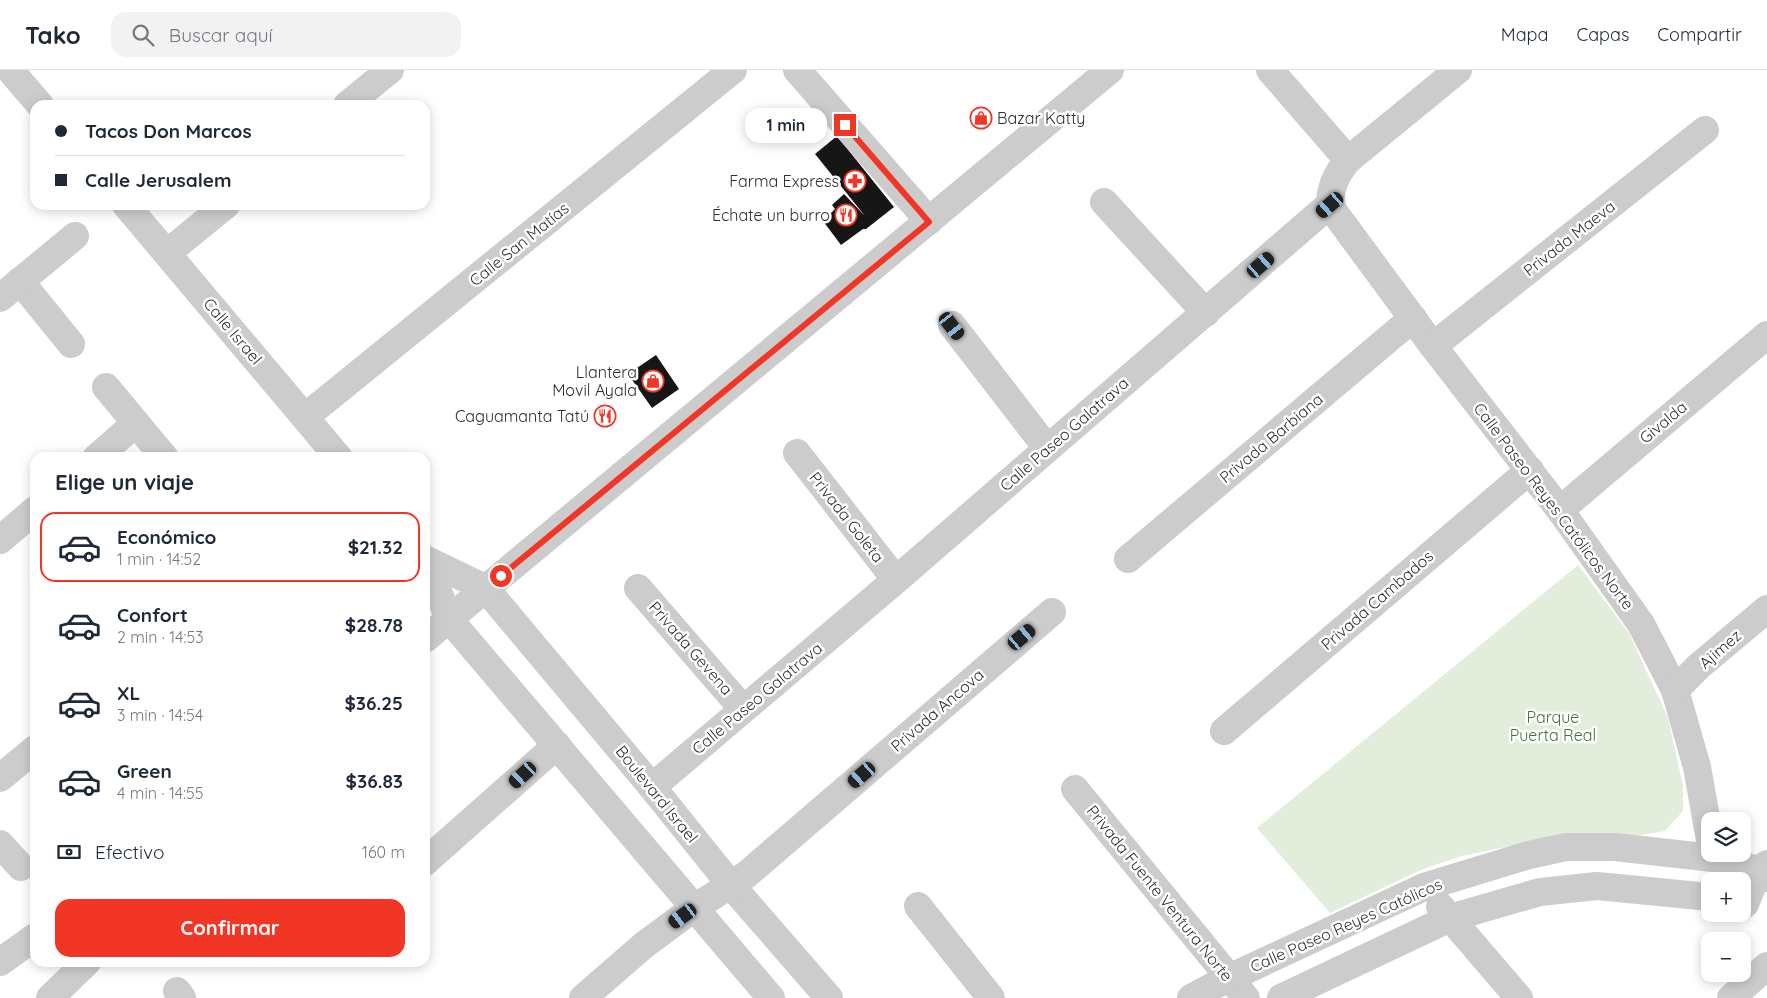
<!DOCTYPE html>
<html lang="es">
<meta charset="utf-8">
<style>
:root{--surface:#fff;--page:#f2f2f3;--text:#1f2937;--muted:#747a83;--line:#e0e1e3;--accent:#f13626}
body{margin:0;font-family:Quicksand,sans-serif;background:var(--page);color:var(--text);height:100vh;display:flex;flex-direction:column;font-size:19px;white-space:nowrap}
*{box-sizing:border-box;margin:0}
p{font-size:16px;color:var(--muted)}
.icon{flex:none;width:28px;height:28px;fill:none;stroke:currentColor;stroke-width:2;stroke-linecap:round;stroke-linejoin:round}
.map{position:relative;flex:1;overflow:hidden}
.drawer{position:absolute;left:30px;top:382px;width:400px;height:515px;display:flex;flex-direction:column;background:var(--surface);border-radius:15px;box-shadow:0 2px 12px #0003}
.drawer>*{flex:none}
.guide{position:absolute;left:30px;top:30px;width:400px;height:110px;border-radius:15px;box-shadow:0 2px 12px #0003;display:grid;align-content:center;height:110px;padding:0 25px;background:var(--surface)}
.controls{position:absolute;left:1701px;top:742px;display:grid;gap:10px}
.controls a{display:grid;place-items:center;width:50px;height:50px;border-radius:10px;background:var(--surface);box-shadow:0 2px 12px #0003;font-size:25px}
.end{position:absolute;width:22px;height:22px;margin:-11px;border:6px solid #f13626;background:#fff;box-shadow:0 0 0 2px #fff}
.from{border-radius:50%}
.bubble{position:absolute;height:35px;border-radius:15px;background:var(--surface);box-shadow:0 2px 12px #0003;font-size:16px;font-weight:700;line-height:35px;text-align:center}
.car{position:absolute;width:15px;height:30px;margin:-15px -8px;border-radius:6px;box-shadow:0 0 4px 1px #0007;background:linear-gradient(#222 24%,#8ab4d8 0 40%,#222 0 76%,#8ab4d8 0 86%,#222 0)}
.guide b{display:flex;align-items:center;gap:18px;height:48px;font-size:19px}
.guide b+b{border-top:1px solid var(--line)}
.guide i{width:12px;height:12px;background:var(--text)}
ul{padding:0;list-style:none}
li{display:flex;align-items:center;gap:15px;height:70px;margin:0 10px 8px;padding:0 15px;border:2px solid transparent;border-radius:15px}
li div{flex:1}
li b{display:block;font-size:19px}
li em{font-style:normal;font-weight:700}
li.active{border-color:var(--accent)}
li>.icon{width:45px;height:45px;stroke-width:1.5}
h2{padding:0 25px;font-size:22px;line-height:60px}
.pay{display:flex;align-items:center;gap:12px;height:55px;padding:0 25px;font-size:19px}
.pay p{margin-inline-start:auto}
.action{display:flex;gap:10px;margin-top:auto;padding:10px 25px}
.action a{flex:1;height:58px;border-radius:15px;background:var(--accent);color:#fff;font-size:20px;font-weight:700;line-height:58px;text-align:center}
header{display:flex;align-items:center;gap:30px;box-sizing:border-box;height:70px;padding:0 25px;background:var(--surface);border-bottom:1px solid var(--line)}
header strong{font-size:24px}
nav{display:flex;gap:28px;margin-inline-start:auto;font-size:18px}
.search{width:350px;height:45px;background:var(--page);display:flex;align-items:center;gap:12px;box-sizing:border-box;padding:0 18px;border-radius:15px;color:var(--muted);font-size:19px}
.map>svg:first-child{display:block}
.green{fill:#e3eddc}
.building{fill:#161616}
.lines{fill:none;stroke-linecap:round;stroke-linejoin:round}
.minor{stroke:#ccc;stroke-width:28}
.route{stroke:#f13626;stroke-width:6}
.labels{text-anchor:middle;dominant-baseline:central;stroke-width:5;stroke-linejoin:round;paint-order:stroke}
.poi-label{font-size:16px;fill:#2f2f2f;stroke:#fff;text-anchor:end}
.street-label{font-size:16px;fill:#2f2f2f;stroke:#fff}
.park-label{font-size:16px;fill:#4a6e39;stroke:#fff}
</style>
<header>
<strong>Tako</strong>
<div class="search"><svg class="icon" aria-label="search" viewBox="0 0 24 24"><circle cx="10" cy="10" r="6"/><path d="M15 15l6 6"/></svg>Buscar aquí</div>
<nav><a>Mapa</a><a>Capas</a><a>Compartir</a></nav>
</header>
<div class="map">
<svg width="1767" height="928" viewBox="0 0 1767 928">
<rect width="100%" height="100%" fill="#fff"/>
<!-- green -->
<path class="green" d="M1578 495 1629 563 1668 648 1683 716V741L1665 761 1635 766 1563 765 1462 786 1423 799 1330 843 1257 758Z"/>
<!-- building -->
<g class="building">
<path d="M837 66 894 137 866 159H863L841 175 823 151 835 139 832 135 844 124 865 146 815 84Z"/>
<path d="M656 285 679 319 652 338 628 304Z"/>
</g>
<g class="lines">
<!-- minor -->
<g class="minor">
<path d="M10 0 40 35"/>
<path d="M797 0 929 151"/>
<path d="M1270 0 1348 90"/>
<path d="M347 35 390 0"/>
<path d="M1104 132 1206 243"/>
<path d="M126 135 339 388"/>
<path d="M1329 135 1433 276 1560 440 1641 554 1675 620 1697 697 1710 770"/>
<path d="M167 183 226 135"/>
<path d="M20 211 71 274"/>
<path d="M0 228 75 166"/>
<path d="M952 255 1047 378"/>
<path d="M1433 276 1705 60"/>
<path d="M106 317 165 388"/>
<path d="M305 347 733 0"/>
<path d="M797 383 896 510"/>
<path d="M96 388 136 353"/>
<path d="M1560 440 1767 265"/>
<path d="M0 470 35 440"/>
<path d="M425 489 449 549 771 928"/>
<path d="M1128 489 1413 248"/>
<path d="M427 490 485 518 652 717 730 814 829 928"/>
<path d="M638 518 743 639"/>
<path d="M425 569 1110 0"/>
<path d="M1675 620 1699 596 1767 539"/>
<path d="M1224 661 1530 400"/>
<path d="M0 708 35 679"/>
<path d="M652 717 896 510 1329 135C1332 115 1335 106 1348 90L1458 0"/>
<path d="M1075 719 1246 928"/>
<path d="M0 774 21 797"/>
<path d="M425 792 557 675"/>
<path d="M1745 834 1759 800 1767 794"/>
<path d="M918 836 991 928"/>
<path d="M1440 836 1519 928"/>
<path d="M0 892 35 867"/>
<path d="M177 921 182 928"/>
<path d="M50 928 87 892"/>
<path d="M583 928 644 875 694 838 746 805 1052 542"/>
<path d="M1191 928 1229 908 1424 817 1529 785 1566 777H1615L1713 788 1759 800 1767 808"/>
<path d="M1281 928 1450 848 1540 822 1597 816 1710 827"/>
<path d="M1731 928 1767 896"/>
</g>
</g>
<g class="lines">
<!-- route -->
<path class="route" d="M501 506 929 152 845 55"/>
</g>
<!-- icons -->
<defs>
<g id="shop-ring" transform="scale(1.125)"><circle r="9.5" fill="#fff" stroke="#f13626" stroke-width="1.5"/><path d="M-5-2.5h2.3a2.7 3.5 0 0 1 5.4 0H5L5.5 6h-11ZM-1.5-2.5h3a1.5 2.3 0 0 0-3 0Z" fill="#f13626"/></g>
<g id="pharmacy-ring" transform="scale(1.125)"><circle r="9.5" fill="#fff" stroke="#f13626" stroke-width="1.5"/><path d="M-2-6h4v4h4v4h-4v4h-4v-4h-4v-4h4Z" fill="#f13626"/></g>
<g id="restaurant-ring" transform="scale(1.125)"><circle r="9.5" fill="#fff" stroke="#f13626" stroke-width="1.5"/><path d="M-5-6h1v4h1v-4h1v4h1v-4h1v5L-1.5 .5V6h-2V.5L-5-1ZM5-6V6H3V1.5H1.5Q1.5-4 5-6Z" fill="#f13626"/></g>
</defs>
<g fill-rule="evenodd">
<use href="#shop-ring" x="981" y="48"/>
<use href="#pharmacy-ring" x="855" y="111"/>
<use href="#restaurant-ring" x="846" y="145"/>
<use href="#shop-ring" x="653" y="311"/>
<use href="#restaurant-ring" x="605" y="346"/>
</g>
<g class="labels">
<!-- poi labels -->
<g class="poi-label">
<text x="997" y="48" text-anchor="start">Bazar Katty</text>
<text x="839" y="111">Farma Express</text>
<text x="830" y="145">Échate un burro</text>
<text x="637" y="302">Llantera<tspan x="637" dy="18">Movil Ayala</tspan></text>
<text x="589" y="346">Caguamanta Tatú</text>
</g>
<!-- street labels -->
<g class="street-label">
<text transform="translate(1569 168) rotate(-38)">Privada Maeva</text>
<text transform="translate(519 174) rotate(-39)">Calle San Matías</text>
<text transform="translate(233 261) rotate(50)">Calle Israel</text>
<text transform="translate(1663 352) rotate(-40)">Givalda</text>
<text transform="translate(1064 364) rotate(-41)">Calle Paseo Galatrava</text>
<text transform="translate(1271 368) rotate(-40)">Privada Barbiana</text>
<text transform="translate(1554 436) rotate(53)">Calle Paseo Reyes Católicos Norte</text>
<text transform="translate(847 447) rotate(52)">Privada Goleta</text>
<text transform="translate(1377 530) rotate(-41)">Privada Cambados</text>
<text transform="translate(691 578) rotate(49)">Privada Gevena</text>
<text transform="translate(1720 579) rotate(-41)">Ajimez</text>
<text transform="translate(757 628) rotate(-40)">Calle Paseo Galatrava</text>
<text transform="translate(937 640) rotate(-41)">Privada Ancova</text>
<text transform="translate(657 724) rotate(51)">Boulevard Israel</text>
<text transform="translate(1160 823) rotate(51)">Privada Fuente Ventura Norte</text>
<text transform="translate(1346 855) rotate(-24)">Calle Paseo Reyes Católicos</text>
</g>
<!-- park labels -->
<g class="park-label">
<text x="1553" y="647">Parque<tspan x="1553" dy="18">Puerta Real</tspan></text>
</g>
</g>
</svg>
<div class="controls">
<a><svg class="icon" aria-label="layers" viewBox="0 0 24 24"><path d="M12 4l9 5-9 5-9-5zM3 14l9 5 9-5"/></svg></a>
<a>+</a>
<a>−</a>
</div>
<i class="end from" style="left:501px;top:506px"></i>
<i class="end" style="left:845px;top:55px"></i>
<div class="bubble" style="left:745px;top:38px;width:82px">1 min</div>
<i class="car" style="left:1330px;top:135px;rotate:229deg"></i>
<i class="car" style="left:1261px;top:195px;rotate:49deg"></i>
<i class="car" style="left:952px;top:256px;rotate:142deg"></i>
<i class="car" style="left:1022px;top:567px;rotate:50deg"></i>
<i class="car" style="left:523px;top:705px;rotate:228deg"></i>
<i class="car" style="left:862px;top:705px;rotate:229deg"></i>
<i class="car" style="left:683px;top:846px;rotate:234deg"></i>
<div class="guide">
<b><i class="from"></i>Tacos Don Marcos</b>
<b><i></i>Calle Jerusalem</b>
</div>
<section class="drawer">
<h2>Elige un viaje</h2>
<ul>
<li class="active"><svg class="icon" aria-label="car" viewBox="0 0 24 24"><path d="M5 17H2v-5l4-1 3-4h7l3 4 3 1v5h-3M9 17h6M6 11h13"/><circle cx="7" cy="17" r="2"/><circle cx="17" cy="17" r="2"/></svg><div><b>Económico</b><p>1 min · 14:52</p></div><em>$21.32</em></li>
<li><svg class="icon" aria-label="car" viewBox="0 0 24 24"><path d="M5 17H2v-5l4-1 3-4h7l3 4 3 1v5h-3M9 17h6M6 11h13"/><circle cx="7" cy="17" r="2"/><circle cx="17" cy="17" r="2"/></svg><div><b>Confort</b><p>2 min · 14:53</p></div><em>$28.78</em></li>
<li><svg class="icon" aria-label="car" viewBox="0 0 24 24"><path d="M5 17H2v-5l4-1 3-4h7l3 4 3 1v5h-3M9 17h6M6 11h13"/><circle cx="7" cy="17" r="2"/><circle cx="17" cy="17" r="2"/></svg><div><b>XL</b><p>3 min · 14:54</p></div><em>$36.25</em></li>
<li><svg class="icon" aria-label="car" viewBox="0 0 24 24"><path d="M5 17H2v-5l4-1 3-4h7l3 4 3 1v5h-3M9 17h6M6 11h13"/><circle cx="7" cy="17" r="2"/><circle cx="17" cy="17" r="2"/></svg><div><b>Green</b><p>4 min · 14:55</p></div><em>$36.83</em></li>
</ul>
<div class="pay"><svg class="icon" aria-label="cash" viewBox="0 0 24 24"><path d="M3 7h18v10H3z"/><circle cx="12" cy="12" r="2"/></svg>Efectivo<p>160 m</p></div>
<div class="action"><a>Confirmar</a></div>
</section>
</div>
